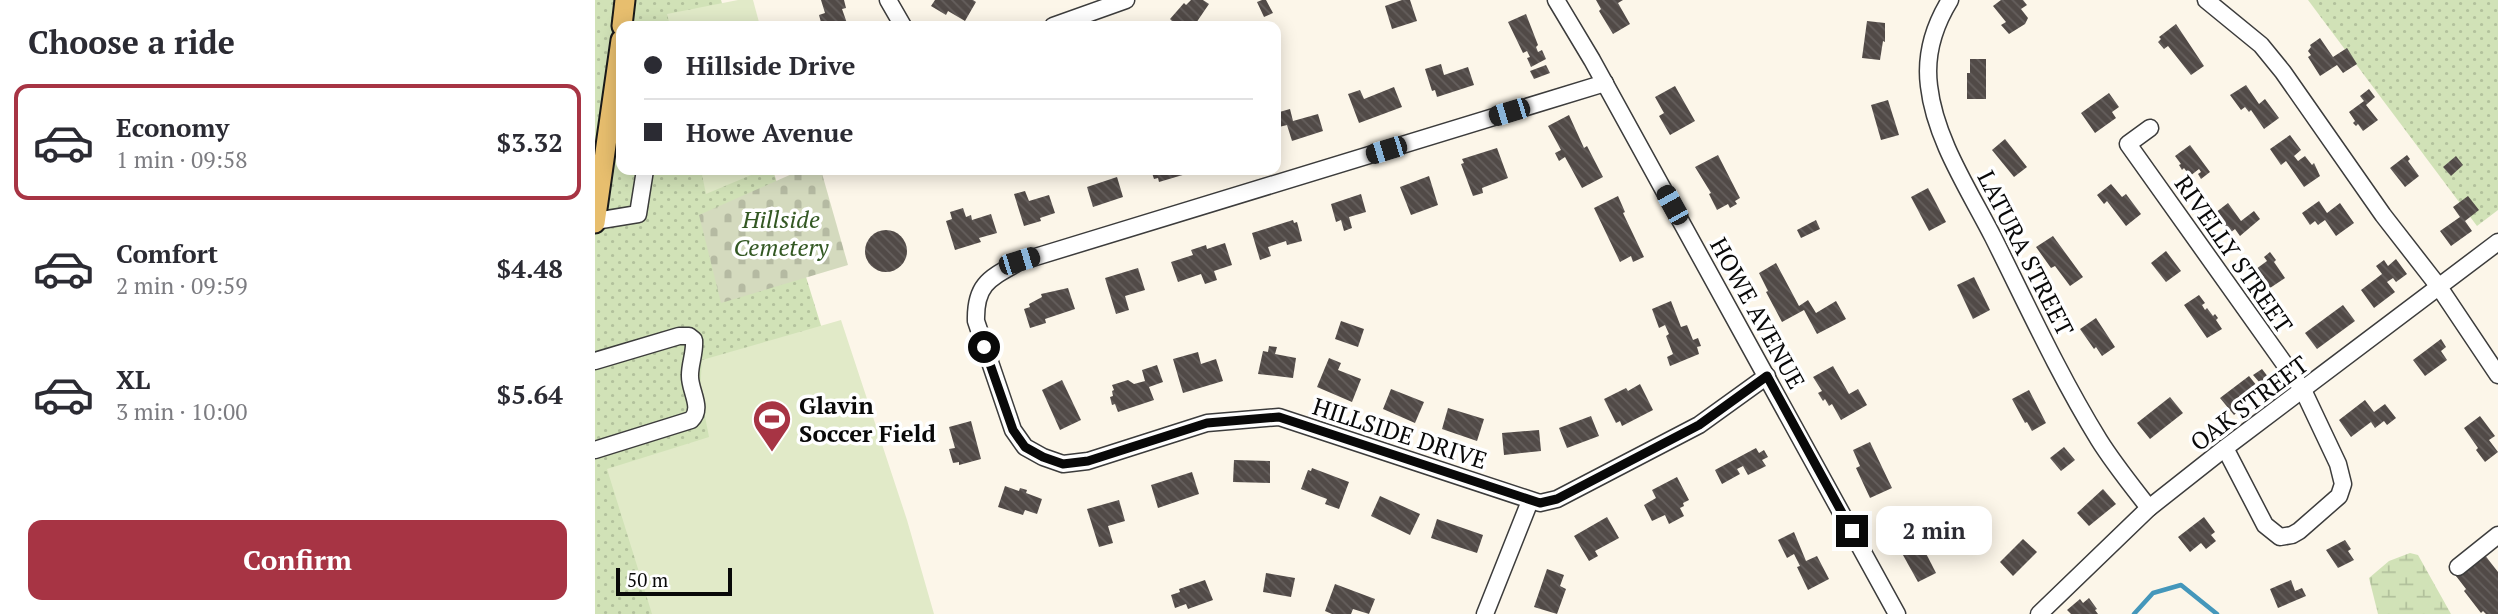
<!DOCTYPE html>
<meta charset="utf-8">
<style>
:root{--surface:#fff;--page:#f7f7f7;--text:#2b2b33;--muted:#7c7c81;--line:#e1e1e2;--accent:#a73444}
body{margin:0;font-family:"PT Serif",serif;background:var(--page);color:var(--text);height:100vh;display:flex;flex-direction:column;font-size:26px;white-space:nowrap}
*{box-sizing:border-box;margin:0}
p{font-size:23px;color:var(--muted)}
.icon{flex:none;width:38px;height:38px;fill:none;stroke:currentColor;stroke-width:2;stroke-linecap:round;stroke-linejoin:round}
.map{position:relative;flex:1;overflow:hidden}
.panel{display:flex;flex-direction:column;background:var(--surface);width:595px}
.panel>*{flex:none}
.hud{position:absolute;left:21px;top:21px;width:665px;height:154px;border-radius:14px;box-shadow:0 4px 18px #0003;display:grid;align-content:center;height:154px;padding:0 28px;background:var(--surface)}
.scale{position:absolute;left:21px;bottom:18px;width:116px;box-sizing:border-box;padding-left:7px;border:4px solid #090909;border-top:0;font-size:19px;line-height:24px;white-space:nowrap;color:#090909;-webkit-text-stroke:5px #fff;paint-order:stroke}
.end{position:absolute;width:32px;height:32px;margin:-16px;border:9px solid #090909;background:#fff;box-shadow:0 0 0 4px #fff}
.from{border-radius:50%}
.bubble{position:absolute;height:49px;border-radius:14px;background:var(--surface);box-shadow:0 4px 18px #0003;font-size:23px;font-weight:700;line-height:49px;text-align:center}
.car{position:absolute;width:21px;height:42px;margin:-21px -10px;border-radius:9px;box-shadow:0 0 5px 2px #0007;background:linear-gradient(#222 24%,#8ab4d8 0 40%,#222 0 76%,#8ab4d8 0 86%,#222 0)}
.hud b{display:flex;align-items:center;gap:24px;height:66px;font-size:26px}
.hud b+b{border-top:2px solid var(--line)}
.hud i{width:18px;height:18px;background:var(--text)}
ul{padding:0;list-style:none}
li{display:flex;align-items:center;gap:21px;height:116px;margin:0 14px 10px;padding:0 14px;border:4px solid transparent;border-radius:14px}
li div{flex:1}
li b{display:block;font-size:26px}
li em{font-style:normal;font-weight:700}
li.active{border-color:var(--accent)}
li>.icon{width:63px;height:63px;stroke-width:1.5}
h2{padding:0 28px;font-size:32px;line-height:84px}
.cta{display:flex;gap:14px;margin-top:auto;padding:14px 28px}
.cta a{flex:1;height:80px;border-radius:14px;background:var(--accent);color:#fff;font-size:28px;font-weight:700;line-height:80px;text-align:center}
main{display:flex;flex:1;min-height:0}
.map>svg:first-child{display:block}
.grass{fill:url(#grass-dots)}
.wetland{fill:url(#wetland-marsh)}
.cemetery{fill:url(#cemetery-stones)}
.pitch{fill:#e1eac8}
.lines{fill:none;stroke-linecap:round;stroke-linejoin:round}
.stream{stroke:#4497bb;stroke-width:4.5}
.building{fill:url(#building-back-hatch)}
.minor-casing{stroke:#3c3c3c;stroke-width:19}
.major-casing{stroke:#1a1a1a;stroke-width:23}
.minor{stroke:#fff;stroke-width:16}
.major{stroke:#e7be6e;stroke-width:19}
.route{stroke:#090909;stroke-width:9}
.labels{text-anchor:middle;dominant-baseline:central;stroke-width:7;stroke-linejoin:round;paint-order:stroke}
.park-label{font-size:24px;font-style:italic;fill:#335823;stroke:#fff}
.street-label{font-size:24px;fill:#090909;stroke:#fff}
.poi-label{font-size:24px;font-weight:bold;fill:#090909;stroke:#fff;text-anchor:start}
</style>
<main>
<section class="panel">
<h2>Choose a ride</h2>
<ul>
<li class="active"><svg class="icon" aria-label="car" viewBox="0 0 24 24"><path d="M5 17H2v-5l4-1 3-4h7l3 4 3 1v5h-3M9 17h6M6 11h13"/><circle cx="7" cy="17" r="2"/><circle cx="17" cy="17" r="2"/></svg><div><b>Economy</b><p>1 min · 09:58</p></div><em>$3.32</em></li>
<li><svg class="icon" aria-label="car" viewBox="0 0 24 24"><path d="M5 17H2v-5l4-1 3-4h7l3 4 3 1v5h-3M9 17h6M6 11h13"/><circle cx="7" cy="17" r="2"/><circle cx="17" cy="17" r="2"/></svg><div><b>Comfort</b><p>2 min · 09:59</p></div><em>$4.48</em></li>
<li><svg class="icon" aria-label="car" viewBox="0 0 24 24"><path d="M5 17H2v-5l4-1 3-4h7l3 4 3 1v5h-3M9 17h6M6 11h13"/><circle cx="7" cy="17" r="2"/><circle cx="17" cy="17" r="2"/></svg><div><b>XL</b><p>3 min · 10:00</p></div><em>$5.64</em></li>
</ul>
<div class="cta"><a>Confirm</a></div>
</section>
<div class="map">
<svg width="1903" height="614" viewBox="0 0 1903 614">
<defs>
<pattern id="grass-dots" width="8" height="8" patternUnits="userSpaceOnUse" patternTransform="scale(1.75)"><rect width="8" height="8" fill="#d1e2b7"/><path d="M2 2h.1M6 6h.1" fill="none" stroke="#b2c19c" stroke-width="1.8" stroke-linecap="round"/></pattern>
<pattern id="wetland-marsh" width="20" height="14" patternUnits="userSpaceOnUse" patternTransform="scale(1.75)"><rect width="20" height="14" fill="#d1e2b7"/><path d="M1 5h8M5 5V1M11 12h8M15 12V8" fill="none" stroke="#b2c19c"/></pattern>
<pattern id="cemetery-stones" width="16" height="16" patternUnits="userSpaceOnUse" patternTransform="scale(1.75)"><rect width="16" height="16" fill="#d4dabe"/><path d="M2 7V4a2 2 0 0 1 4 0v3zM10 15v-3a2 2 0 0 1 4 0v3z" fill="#b5baa2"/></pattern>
<pattern id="building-back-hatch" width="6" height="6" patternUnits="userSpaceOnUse" patternTransform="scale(1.75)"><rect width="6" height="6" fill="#514a47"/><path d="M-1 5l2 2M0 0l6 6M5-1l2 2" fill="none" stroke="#655f5d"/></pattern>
</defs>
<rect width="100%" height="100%" fill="#fcf6e9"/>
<!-- grass -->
<g class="grass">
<path d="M0 0H126L134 26H26V170H178L315 614H0Z"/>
<path d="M1713 0H1903V210L1882 226Z"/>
</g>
<!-- wetland -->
<path class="wetland" d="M1815 553 1823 555 1856 614H1783L1774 578 1794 561Z"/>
<!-- cemetery -->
<path class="cemetery" d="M206 170H226L253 265 126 303 104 215Z"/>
<!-- pitch -->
<g class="pitch">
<path d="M143 0H158L165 26H75L72 14Z"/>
<path d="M106 170H168L111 194Z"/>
<path d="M246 320 312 520 339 614H57L12 469 114 437 105 391 107 360Z"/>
</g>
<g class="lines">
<!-- stream -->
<path class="stream" d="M1539 614 1558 593 1586 585 1622 614"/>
</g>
<!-- building -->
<g class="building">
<path d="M226 0H249L251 8 247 9 253 26H236L235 24 227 26 224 15 230 13Z"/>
<path d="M340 0H378L381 2 370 21 353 11 351 15 336 6Z"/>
<path d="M596 0H608L614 4 599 26H572L577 21 575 19 589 3 591 5Z"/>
<path d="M667 0H671L678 13 669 17 662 2Z"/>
<path d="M807 0H815L822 21 797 29 790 6Z"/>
<path d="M1001 0H1028L1023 3 1035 24 1018 34 1004 11 1006 9Z"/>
<path d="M1406 0H1428L1432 5 1426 9 1433 18 1430 24 1414 34 1406 25 1411 22 1398 6Z"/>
<path d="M931 14 943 45 941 47 943 52 947 50 951 59 936 67 932 58 935 57 932 51 928 53 913 22Z"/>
<path d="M1272 21 1290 23V42L1288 41 1285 60 1267 58Z"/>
<path d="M1581 24 1609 66 1596 75 1573 46 1569 49 1563 42 1566 39 1564 37Z"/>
<path d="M1725 38 1738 57 1752 48 1762 64 1748 73 1742 65 1725 76 1713 57 1716 55 1713 51 1716 47 1715 45Z"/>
<path d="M1375 59H1391V99H1372V73H1375Z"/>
<path d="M846 64 849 75 873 67 879 85 842 97 840 90 837 91 830 69Z"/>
<path d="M951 65 955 73 939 79 935 71Z"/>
<path d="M1651 85 1664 104 1670 99 1684 118 1669 129 1656 110 1654 112 1650 107 1646 110 1635 95Z"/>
<path d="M1080 86 1100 121 1075 135 1064 116 1069 113 1060 97Z"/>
<path d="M799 87 807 107 764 123 753 94 765 90 769 99Z"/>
<path d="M1774 89 1780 97 1771 105 1783 120 1768 131 1763 124 1761 126 1758 123 1760 121 1754 112 1769 101 1765 96Z"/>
<path d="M1514 93 1524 107 1517 112 1521 118 1500 133 1486 113Z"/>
<path d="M1293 100 1304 135 1286 140 1276 105Z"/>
<path d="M695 109 698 121 723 114 728 131 697 141 692 125 684 127 681 117V113Z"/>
<path d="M974 115 989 148 992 146 1008 177 987 188 970 157 964 161 960 153 966 150 953 126Z"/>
<path d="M1695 135 1706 150 1699 156 1703 161 1710 156 1717 165 1719 163 1725 176 1709 187 1691 161 1686 165 1675 149Z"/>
<path d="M1410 139 1432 167 1419 177 1397 150Z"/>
<path d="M1595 145 1615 172 1606 179 1603 174 1606 172 1604 169 1595 176 1589 168 1587 170 1584 165 1586 164 1580 156Z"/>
<path d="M902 148 913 178 887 188 888 193 878 196 866 164 869 163 867 159Z"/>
<path d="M1123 155 1145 198 1140 201 1142 204 1135 208 1133 204 1122 210 1114 194 1116 193 1100 167Z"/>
<path d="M1812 155 1815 159 1813 161 1824 176 1810 187 1795 168Z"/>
<path d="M1861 156 1868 165 1856 176 1848 167Z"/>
<path d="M556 170H590L591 174 564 182 563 178 559 179Z"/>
<path d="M834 176 843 205 816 215 805 187Z"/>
<path d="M522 177 528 197 498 207 492 187Z"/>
<path d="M1516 184 1527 197 1531 194 1546 214 1531 226 1512 201 1509 204 1502 195Z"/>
<path d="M1333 188 1351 222 1334 231 1316 197Z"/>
<path d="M430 191 434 201 454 195 460 213 445 218 446 221 429 226 419 194Z"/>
<path d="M766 194 771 212 754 217 757 228 749 231 746 220 741 222 736 204Z"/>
<path d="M1023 196 1030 212 1028 213 1049 257 1038 262 1036 256 1025 262 999 208Z"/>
<path d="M1873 196 1884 210 1870 221 1877 231 1856 246 1845 231 1865 217 1858 207Z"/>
<path d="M1724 201 1732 213 1745 203 1759 223 1741 236 1730 220 1723 225 1720 221 1715 225 1707 213Z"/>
<path d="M1633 203 1646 221 1659 211 1665 219 1645 236 1640 229 1635 233 1629 225 1627 226 1623 222 1626 220 1620 213Z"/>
<path d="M368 208 371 217 376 215 377 220 396 214 402 233 384 238 386 242 360 250 351 221 357 219 355 212Z"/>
<path d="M698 220 699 223 702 222 707 241 692 245 691 241 673 247 676 256 665 260 657 233Z"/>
<path d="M1221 220 1225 229 1206 238 1202 230Z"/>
<circle cx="291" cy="251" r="21"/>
<path d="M1458 236 1488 277 1475 286 1460 266 1456 268 1441 247Z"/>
<path d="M630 243 637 265 619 271 622 280 610 284 606 274 583 282 576 262 598 255 596 250 611 245 612 249Z"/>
<path d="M1571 251 1586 271 1571 282 1556 263Z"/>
<path d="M1675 252 1681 260 1679 262 1690 278 1675 288 1670 281 1667 282 1665 279 1667 277 1661 269 1672 261 1669 257Z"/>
<path d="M1801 259 1812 274 1801 282 1798 278 1792 282 1800 292 1779 308 1766 290 1787 274 1781 266 1789 260 1793 266Z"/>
<path d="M1181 263 1204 306 1213 300 1221 313 1241 301 1251 319 1222 334 1209 310 1187 322 1171 292 1173 291 1164 273Z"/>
<path d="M543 268 550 290 530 296 534 310 521 314 510 278Z"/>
<path d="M1379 277 1395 310 1378 319 1362 285Z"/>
<path d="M473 288 480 309 450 319 451 323 435 328 429 309 435 307 434 304 447 297 446 294Z"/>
<path d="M1604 295 1610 303 1607 305 1610 310 1612 308 1618 316 1620 314 1623 318 1621 320 1627 329 1612 338 1589 305Z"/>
<path d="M1076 301 1086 327 1092 325 1098 340 1103 338 1106 346 1102 347 1104 354 1075 366 1072 357 1078 354 1071 336 1074 334 1070 325 1064 328 1057 309Z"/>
<path d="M1748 305 1760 321 1722 349 1710 333Z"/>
<path d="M1501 318 1520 347 1507 356 1501 347 1499 349 1485 329Z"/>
<path d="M746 321 769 329 763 347 740 339Z"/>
<path d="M1846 339 1851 347 1846 351 1852 360 1830 376 1818 360Z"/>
<path d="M674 346 682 347 680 354 701 358 698 378 663 374 668 351 673 352Z"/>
<path d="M603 352 606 364 621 359 628 381 588 393 578 359Z"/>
<path d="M734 358 746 363 743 370 766 379 757 402 722 387Z"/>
<path d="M562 365 568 382 554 387 559 400 523 412 520 404 517 405 515 397 518 396 517 391 519 390 517 385 533 380 539 384 550 381 547 370Z"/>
<path d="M1238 366 1254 394 1263 389 1272 405 1246 420 1237 404 1234 406 1230 399 1228 401 1223 393 1227 391 1218 377Z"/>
<path d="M1667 369 1677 382 1639 415 1625 398 1654 376 1662 386 1665 383 1658 375Z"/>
<path d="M467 380 486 420 465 430 447 390Z"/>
<path d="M1045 384 1058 410 1027 426 1025 421 1021 423 1009 399 1031 388 1033 391Z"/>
<path d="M796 389 829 402 820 423 788 409Z"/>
<path d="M1434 390 1451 423 1437 431 1432 422 1430 423 1417 399Z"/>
<path d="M1575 397 1588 413 1555 439 1542 423Z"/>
<path d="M1770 400 1779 412 1790 404 1801 418 1792 425 1789 421 1780 428 1776 422 1756 437 1744 420Z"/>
<path d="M853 408 889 419 882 441 847 429Z"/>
<path d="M996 416 1004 436 972 448 964 428Z"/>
<path d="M1885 416 1900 436 1894 440 1903 452 1890 462 1881 450 1883 448 1869 428Z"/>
<path d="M376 421 386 459 364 465V462L358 463 354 449 360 448 354 427Z"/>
<path d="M944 430 946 451 909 455 907 433Z"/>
<path d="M1275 442 1297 488 1275 498 1261 468 1265 466 1258 450Z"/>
<path d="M1469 447 1480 460 1466 471 1455 458Z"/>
<path d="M1161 448 1164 453 1169 450 1173 457 1167 460 1171 466 1153 475 1148 466 1142 469 1145 474 1127 484 1120 470Z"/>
<path d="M639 460 675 461V483L638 482Z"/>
<path d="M717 468 754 482 744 509 730 504 732 499 706 489 713 470 716 471Z"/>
<path d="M597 472 604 494 563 508 556 485Z"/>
<path d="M1082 477 1094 500 1088 503 1089 506 1085 508 1089 516 1074 524 1070 515 1057 521 1049 505 1061 498 1057 490Z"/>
<path d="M410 486 424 491 425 488 432 490 431 493 447 499 442 514 430 510 428 515 403 507Z"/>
<path d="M1508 489 1521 504 1494 526 1482 513Z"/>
<path d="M785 496 825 514 815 535 776 516Z"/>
<path d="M524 500 530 521 513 526 518 543 504 547 492 509Z"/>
<path d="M1012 517 1024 538 1000 551 1003 556 994 561 979 536Z"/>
<path d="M1609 517 1620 532 1616 535 1621 541 1611 549 1606 543 1595 552 1583 537Z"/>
<path d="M842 519 888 535 882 553 836 538Z"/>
<path d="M1314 520 1341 573 1323 582 1294 530Z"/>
<path d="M1199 532 1211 561 1222 556 1234 579 1213 590 1202 567 1205 566 1199 554 1192 558 1183 540Z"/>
<path d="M1428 539 1442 552 1418 576 1405 562Z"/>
<path d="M1750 540 1756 549 1753 551 1759 560 1743 568 1731 550Z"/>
<path d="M1889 554 1903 572V614H1891L1888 611 1886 613 1869 591 1871 589 1861 576Z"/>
<path d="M952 569 969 575 965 586 971 589 962 614 939 607Z"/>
<path d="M671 573 700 578 696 597 668 592Z"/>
<path d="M610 580 618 600 593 609 591 604 580 608 576 595 585 592 584 589Z"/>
<path d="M1696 580 1700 591 1707 588 1711 596 1683 608 1675 589Z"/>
<path d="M740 584 780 599 774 614 758 609 756 614H737L730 611Z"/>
<path d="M1494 598 1502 609 1500 610 1503 614H1476L1472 610 1485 599 1488 603Z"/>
</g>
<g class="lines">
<!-- minor casing -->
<g class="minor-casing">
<g id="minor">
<path d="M293 0 308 26"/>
<path d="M961 0 997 60 1302 614"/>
<path d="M1355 0C1339 26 1330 55 1334 86 1340 139 1374 190 1398 237 1432 305 1464 375 1504 440 1519 464 1537 486 1554 508"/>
<path d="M1611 0 1666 45 1688 72 1788 215 1844 287 1903 375"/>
<path d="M458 26 531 0"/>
<path d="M1010 83 424 262C395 278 380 284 381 321L418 430 430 447 448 457 468 464 493 461 612 423 684 417 945 503 962 499 1104 425 1172 376"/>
<path d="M1555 128 1533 144 1708 390 1743 464 1748 484 1744 496 1704 531 1697 535 1685 537 1670 525 1630 448"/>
<path d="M0 221 43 214 50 170"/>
<path d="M0 361 84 336H94L99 340C100 353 95 363 95 375 94 390 109 408 96 420L0 450"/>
<path d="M1863 567 1903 535"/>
<path d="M890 614 935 501"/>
<path d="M1444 614 1554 508 1630 448 1903 242"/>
</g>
</g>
<!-- major casing -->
<g class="major-casing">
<g id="major">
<path d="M27 26 30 0"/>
<path d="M0 223 26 40"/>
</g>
</g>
<!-- minor -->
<use href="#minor" class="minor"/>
<!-- major -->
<use href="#major" class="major"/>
</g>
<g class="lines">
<!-- route -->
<path class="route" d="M389 347 418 430 430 447 448 457 468 464 493 461 612 423 684 417 945 503 962 499 1104 425 1172 376 1257 531"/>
</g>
<!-- icons -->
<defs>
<g id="stadium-pin" transform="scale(2.0125)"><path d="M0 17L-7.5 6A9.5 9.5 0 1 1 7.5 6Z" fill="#a73444" stroke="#fff"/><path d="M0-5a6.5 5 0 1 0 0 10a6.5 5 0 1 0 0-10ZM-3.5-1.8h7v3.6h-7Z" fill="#fff"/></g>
</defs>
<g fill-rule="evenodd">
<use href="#stadium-pin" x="177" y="419"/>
</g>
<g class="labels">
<!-- park labels -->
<g class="park-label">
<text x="186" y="219">Hillside<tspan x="186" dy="28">Cemetery</tspan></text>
</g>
<!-- street labels -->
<g class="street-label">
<text transform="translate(1431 253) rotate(63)">LATURA STREET</text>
<text transform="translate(1639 254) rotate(55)">RIVELLY STREET</text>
<text transform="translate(1163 313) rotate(61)">HOWE AVENUE</text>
<text transform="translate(1654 403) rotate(-37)">OAK STREET</text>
<text transform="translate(805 433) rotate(18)">HILLSIDE DRIVE</text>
</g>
<!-- poi labels -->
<g class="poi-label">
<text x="204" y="405">Glavin<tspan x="204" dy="28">Soccer Field</tspan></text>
</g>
</g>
</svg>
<div class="scale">50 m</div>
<i class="end from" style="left:389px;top:347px"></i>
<i class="end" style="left:1257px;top:531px"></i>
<div class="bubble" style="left:1281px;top:506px;width:116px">2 min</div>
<i class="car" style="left:914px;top:112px;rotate:253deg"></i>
<i class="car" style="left:791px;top:150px;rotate:253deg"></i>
<i class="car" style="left:1077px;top:205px;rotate:331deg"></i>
<i class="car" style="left:424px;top:261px;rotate:73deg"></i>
<div class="hud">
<b><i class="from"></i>Hillside Drive</b>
<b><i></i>Howe Avenue</b>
</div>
</div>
</main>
